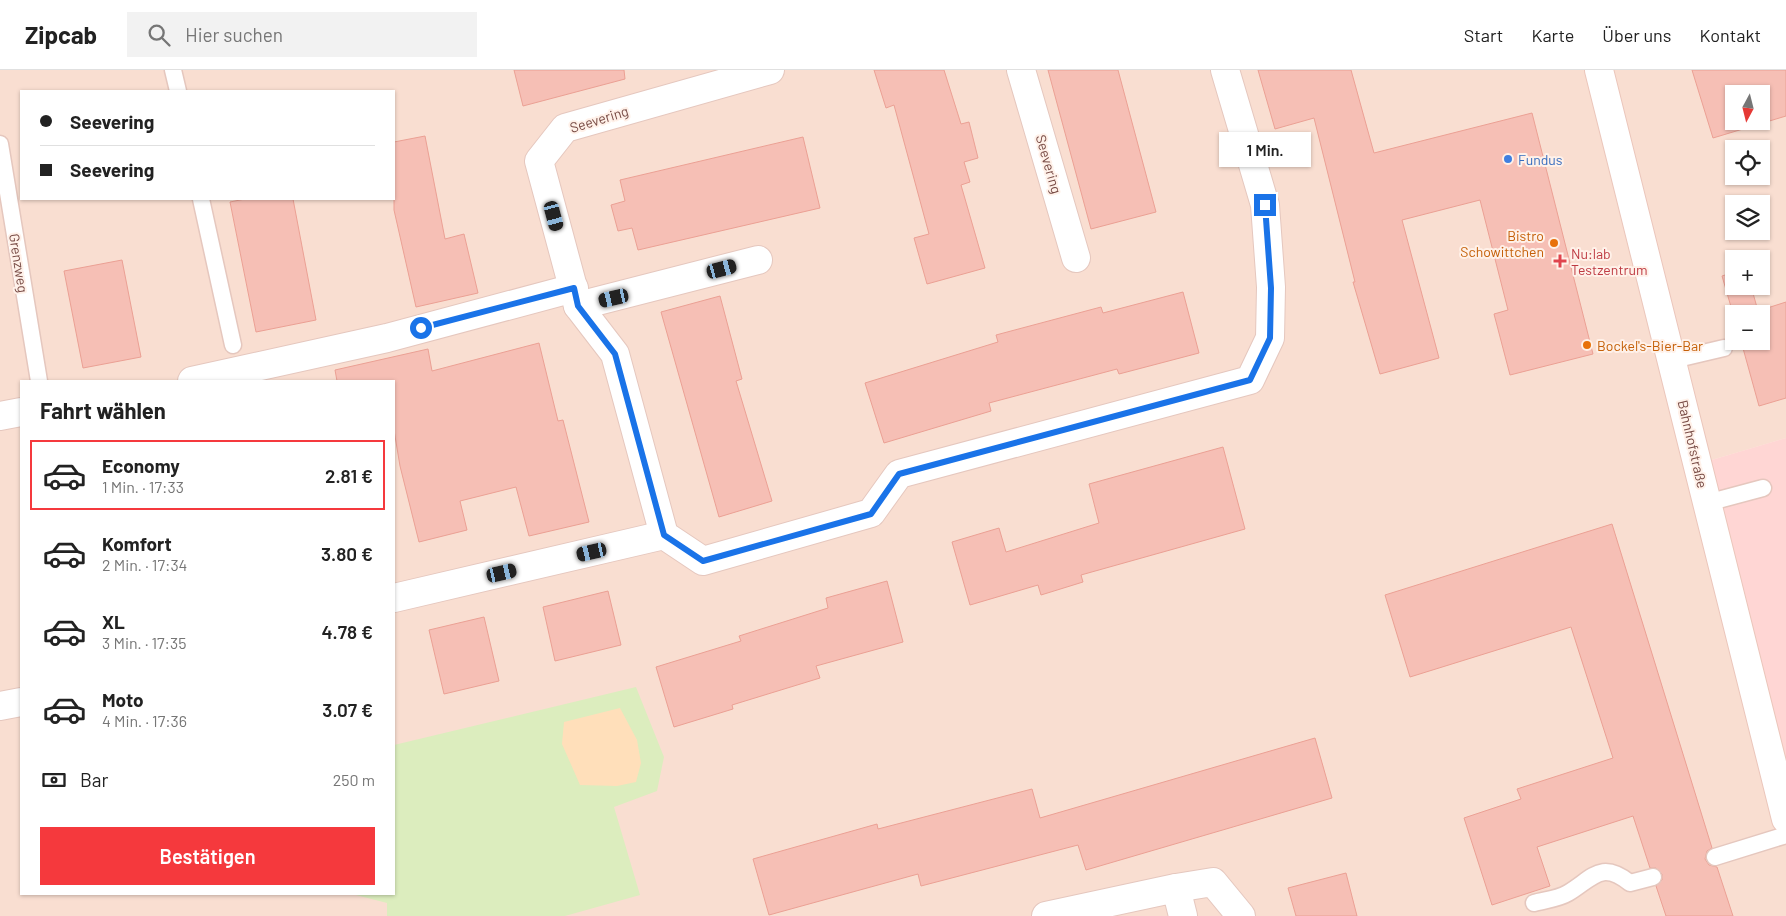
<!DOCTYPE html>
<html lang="de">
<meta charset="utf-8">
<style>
:root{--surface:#fff;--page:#f2f2f2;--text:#222;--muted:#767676;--line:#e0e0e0;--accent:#f5393d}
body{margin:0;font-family:Barlow,sans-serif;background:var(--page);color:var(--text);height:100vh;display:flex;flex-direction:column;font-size:19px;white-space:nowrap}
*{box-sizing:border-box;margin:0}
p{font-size:16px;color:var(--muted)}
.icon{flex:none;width:28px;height:28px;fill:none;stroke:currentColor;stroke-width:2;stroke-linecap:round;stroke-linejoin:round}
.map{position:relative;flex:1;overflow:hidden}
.panel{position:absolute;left:20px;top:310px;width:375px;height:515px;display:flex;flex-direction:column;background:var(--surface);border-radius:0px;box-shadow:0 1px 4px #0004}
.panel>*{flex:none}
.hud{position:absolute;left:20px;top:20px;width:375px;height:110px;border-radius:0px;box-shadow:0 1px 4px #0004;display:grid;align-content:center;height:110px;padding:0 20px;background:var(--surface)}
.needle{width:32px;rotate:187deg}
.buttons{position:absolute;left:1725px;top:15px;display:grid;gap:10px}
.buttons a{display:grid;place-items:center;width:45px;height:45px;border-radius:0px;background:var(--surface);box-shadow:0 1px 4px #0004;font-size:25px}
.end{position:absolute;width:22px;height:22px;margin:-11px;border:6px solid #1a73e8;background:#fff;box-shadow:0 0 0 2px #fff}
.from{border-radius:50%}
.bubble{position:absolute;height:35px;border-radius:0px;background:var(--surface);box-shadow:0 1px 4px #0004;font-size:16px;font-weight:600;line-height:35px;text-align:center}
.car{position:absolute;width:15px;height:30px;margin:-15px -8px;border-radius:6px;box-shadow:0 0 4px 1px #0007;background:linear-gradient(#222 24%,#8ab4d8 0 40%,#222 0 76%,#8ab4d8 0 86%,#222 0)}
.hud b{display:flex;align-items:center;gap:18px;height:48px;font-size:19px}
.hud b+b{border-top:1px solid var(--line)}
.hud i{width:12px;height:12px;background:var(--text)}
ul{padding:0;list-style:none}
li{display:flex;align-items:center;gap:15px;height:70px;margin:0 10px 8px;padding:0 10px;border:2px solid transparent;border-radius:0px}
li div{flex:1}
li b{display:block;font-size:19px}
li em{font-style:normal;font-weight:600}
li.active{border-color:var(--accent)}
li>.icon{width:45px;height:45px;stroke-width:1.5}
h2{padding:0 20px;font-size:22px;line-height:60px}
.pay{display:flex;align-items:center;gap:12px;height:55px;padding:0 20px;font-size:19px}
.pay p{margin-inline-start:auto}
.primary-button{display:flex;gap:10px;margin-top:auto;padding:10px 20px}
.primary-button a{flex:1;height:58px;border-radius:0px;background:var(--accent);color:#fff;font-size:20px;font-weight:600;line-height:58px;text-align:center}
header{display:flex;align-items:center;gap:30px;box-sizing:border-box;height:70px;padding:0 25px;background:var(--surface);border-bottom:1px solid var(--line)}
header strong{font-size:24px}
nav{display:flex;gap:28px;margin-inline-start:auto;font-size:18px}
.search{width:350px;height:45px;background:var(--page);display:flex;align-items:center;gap:12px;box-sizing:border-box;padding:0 18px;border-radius:0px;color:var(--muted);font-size:19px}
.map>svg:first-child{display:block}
.residential{fill:#f9ded1;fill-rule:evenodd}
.commercial{fill:#ffd6d4}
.green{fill:#dcedbe}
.sand{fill:#ffdfba}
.building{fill:#f6bfb5;stroke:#eba094;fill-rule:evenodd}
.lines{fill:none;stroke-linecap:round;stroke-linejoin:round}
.lane-casing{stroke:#e5c7be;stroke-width:19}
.street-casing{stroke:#e5c7be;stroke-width:30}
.secondary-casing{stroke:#ebc6bb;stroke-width:30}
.lane{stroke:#fff;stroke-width:16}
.street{stroke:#fff;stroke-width:28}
.secondary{stroke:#fff;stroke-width:28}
.route{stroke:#1a73e8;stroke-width:6}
.shop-dot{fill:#3f7fe0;stroke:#fff1e9;stroke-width:2}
.food-dot{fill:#e8710a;stroke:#fff1e9;stroke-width:2}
.health-dot{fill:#e0444e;stroke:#fff1e9;stroke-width:2}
.labels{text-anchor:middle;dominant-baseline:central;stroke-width:4;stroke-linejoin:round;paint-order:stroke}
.street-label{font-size:14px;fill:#784b45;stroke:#fff1e9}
.shop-label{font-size:14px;fill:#366cbe;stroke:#fff1e9;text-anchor:start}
.food-label{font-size:14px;fill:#c56008;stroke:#fff1e9;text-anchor:end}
.health-label{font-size:14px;fill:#be3a42;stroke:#fff1e9;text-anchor:start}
</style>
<header>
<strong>Zipcab</strong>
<div class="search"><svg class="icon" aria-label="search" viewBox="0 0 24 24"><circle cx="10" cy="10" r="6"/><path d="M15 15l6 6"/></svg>Hier suchen</div>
<nav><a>Start</a><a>Karte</a><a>Über uns</a><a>Kontakt</a></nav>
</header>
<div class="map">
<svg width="1786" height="846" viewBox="0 0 1786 846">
<rect width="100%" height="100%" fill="#feebe0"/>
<!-- residential -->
<path class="residential" d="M0 0H1786V368L1698 394 1786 713V846H0ZM21 21H394V129H21ZM1734 24H1761V51H1734ZM1734 79H1761V106H1734ZM1734 134H1761V161H1734ZM1734 189H1761V216H1734ZM1734 244H1761V271H1734ZM21 311H394V824H21Z"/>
<!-- commercial -->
<path class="commercial" d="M1786 368V713L1698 394Z"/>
<!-- green -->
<path class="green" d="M636 617 664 687 657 721 614 737 640 825 565 846H387V833L352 824H394V675Z"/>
<!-- sand -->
<path class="sand" d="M620 638 637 670 641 693 636 712 617 716 580 715 562 674 564 652Z"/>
<!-- building -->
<g class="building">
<path d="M514 0H624L625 9 523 36Z"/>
<path d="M874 0H944L961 54 969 52 978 88 964 92 970 112 961 115 985 198 927 214 914 168 929 164 894 35 886 38Z"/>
<path d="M1048 0H1118L1156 142 1091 159Z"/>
<path d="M1258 0H1351L1374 83 1532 43 1593 284 1510 305 1494 244 1508 240 1480 130 1402 150 1439 288 1380 304 1353 212H1355L1314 48 1275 59Z"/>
<path d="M1692 0H1786V46L1713 68ZM1734 24H1761V51H1734Z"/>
<path d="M425 66 445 169 464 164 478 223 416 237 394 140V72Z"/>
<path d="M803 67 820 138 638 180 632 158 618 161 611 135 625 131 620 110Z"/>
<path d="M245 129H293L316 250 256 262 230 132Z"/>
<path d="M122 190 141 287 83 298 64 201Z"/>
<path d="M1734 202V216H1751L1758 241 1786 232V328L1759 336 1741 271H1761V244H1734V247L1722 206Z"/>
<path d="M1183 222 1199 283 1119 304 1117 299 989 333 991 341 884 373 865 313 998 272 996 265 1101 237 1103 243Z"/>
<path d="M720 226 742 309 736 311 772 431 719 447 661 242Z"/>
<path d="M539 273 558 351 563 350 589 452 529 466 516 417 460 431 467 460 419 472 400 396 394 360V311H337L335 300 428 279 432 301Z"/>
<path d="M1223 377 1245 459 1081 505 1083 512 1041 525 1038 515 970 535 952 472 999 458 1006 482 1099 453 1089 414Z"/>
<path d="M1612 454 1712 778 1707 781 1705 789 1709 795 1717 797 1733 846H1666L1656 816 1662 810V804L1656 798H1650L1633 746 1537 777 1550 816 1492 835 1464 748 1521 729 1517 719 1613 688 1571 557 1410 607 1385 525Z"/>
<path d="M887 511 903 572 816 596 820 608 732 635 733 639 674 657 656 597 741 571 739 566 828 538 826 528Z"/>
<path d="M608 521 621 575 555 591 543 537Z"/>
<path d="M484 547 499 611 444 624 429 560Z"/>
<path d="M1315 668 1332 728 1086 800 1078 775 921 816 918 804 769 845 753 789 877 754 878 759 1032 719 1040 748Z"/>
<path d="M1346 803 1357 846H1296L1288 818Z"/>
</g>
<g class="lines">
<!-- lane casing -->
<g class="lane-casing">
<g id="lane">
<path d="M173 0 178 21"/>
<path d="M0 74 39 311"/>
<path d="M201 129 233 275"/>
<path d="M1673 290 1724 278"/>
<path d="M1707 433 1763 418"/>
<path d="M1715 787 1786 765"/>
<path d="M1534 833C1545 830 1558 829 1568 823 1593 808 1601 790 1630 813L1653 807"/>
</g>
</g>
<!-- street casing -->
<g class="street-casing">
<g id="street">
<path d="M770 0 565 58 539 91 578 236 615 284 664 465 703 491 871 443 899 404 1250 310 1270 268 1271 217 1265 135 1225 0"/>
<path d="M1021 0 1076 188"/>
<path d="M578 236 758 190"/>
<path d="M192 311 387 268 574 218"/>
<path d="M0 346 21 342"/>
<path d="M394 528 664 465"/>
<path d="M0 636 21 632"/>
<path d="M1176 818 1213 812 1241 846"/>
<path d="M1046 846 1176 818 1183 846"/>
</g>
</g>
<!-- secondary casing -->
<g class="secondary-casing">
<path id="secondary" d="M1599 0 1786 749"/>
</g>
<!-- lane -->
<use href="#lane" class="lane"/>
<!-- street -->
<use href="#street" class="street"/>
<!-- secondary -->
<use href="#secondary" class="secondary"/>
</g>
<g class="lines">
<!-- route -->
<path class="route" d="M421 258 574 218 578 236 615 284 664 465 703 491 871 444 899 404 1250 310 1270 268 1271 218 1265 135"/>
</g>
<!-- markers -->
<circle class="shop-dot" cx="1508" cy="89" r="5"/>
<g class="food-dot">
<circle cx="1554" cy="173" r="5"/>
<circle cx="1587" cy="275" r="5"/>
</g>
<path class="health-dot" d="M1557.5 183.5h5v5h5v5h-5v5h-5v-5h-5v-5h5z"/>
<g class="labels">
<!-- street labels -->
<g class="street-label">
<text transform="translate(599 49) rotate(-17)">Seevering</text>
<text transform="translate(1049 94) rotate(74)">Seevering</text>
<text transform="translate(19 193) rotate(81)">Grenzweg</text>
<text transform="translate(1693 374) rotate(77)">Bahnhofstraße</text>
</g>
<!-- shop labels -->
<g class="shop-label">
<text x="1518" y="89">Fundus</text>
</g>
<!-- food labels -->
<g class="food-label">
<text x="1544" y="165">Bistro<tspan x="1544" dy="16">Schowittchen</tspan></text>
<text x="1597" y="275" text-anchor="start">Bockel's-Bier-Bar</text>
</g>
<!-- health labels -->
<g class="health-label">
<text x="1571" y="183">Nu:lab<tspan x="1571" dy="16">Testzentrum</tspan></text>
</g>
</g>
</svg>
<div class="buttons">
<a><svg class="needle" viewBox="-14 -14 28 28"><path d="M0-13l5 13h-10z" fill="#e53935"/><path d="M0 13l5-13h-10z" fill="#767676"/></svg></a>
<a><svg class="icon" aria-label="locate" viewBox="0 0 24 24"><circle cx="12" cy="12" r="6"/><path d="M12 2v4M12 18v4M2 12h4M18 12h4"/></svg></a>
<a><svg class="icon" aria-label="layers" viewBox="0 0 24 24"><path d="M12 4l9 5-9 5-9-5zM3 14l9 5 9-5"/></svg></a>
<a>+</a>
<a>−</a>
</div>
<i class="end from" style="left:421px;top:258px"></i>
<i class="end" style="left:1265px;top:135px"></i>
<div class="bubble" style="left:1219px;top:62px;width:92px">1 Min.</div>
<i class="car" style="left:554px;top:146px;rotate:165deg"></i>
<i class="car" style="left:722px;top:199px;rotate:75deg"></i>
<i class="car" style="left:614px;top:228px;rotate:257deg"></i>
<i class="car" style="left:592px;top:482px;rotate:257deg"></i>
<i class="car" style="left:502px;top:503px;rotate:77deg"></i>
<div class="hud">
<b><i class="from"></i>Seevering</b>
<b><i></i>Seevering</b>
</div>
<section class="panel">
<h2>Fahrt wählen</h2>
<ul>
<li class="active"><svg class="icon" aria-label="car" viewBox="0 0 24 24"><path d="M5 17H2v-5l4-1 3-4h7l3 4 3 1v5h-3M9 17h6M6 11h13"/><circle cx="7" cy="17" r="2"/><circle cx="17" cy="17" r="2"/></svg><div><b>Economy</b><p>1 Min. · 17:33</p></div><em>2.81 €</em></li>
<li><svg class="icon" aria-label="car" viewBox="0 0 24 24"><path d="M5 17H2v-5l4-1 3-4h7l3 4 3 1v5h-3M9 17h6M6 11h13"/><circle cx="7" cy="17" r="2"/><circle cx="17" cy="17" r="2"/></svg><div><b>Komfort</b><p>2 Min. · 17:34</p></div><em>3.80 €</em></li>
<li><svg class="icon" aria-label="car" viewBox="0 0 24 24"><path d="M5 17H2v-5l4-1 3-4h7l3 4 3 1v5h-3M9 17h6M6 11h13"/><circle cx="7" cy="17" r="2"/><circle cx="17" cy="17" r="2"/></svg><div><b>XL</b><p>3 Min. · 17:35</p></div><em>4.78 €</em></li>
<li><svg class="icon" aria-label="car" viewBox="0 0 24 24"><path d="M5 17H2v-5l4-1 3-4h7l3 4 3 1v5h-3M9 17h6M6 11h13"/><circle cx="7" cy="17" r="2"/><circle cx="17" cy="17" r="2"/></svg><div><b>Moto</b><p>4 Min. · 17:36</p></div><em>3.07 €</em></li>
</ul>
<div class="pay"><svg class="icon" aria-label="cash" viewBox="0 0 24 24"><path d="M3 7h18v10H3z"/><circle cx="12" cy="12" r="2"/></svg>Bar<p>250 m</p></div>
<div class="primary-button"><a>Bestätigen</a></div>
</section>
</div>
